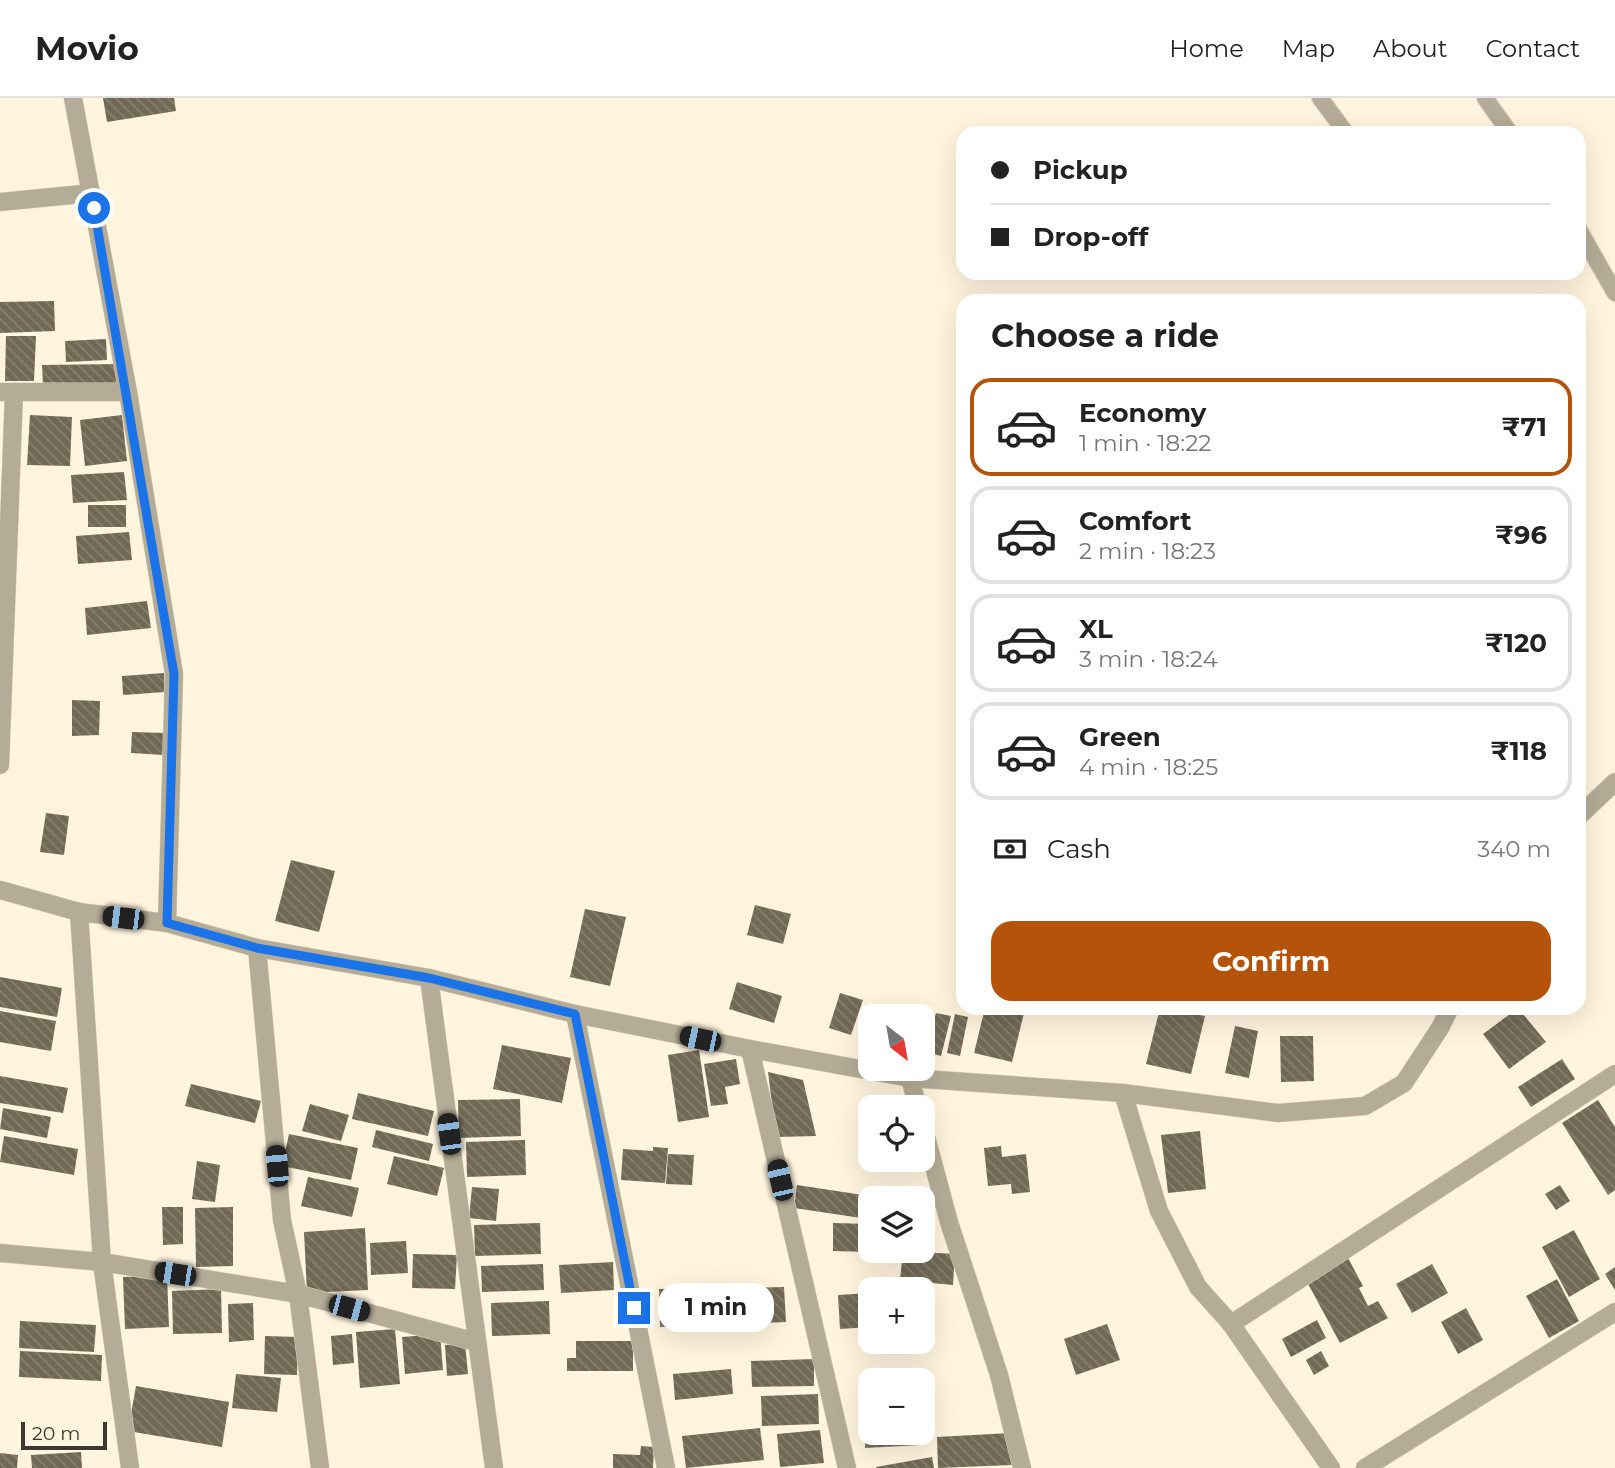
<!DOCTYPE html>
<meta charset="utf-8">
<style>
:root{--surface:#fff;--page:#f2f2f2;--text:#222;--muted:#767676;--line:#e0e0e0;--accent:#b45309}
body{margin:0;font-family:Montserrat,sans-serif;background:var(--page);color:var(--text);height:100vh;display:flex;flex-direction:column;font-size:26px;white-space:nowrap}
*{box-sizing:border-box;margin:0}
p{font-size:23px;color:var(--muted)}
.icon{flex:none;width:38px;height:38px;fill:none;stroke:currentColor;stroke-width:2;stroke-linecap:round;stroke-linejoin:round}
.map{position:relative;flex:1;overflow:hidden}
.side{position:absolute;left:956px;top:196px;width:630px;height:721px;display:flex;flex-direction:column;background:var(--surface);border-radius:21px;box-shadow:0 7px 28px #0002}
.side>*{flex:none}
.guide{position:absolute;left:956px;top:28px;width:630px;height:154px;border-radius:21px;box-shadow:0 7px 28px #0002;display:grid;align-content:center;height:154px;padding:0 35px;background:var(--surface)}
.needle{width:46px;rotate:149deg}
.controls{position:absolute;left:858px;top:906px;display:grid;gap:14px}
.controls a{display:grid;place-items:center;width:77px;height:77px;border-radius:14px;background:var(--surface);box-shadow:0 7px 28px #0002;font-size:35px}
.scale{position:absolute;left:21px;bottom:18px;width:86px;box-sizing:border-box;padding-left:7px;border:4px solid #3b382e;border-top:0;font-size:19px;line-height:24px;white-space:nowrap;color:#3b382e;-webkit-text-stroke:5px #fff5de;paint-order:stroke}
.end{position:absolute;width:32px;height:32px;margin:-16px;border:9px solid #1a73e8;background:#fff;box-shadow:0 0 0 4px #fff}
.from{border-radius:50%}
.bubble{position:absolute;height:49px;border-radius:21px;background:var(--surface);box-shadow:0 7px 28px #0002;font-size:23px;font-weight:700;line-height:49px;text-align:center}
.car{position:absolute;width:21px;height:42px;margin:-21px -10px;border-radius:9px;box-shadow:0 0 5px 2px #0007;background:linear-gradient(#222 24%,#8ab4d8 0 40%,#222 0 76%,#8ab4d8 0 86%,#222 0)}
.guide b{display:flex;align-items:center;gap:24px;height:66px;font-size:26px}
.guide b+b{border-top:2px solid var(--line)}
.guide i{width:18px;height:18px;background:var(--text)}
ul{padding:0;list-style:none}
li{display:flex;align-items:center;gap:21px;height:98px;margin:0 14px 10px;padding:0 21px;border:4px solid var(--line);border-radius:21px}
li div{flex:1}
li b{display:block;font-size:26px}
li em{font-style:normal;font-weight:700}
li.current{border-color:var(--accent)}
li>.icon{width:63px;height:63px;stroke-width:1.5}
h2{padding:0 35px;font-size:32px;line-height:84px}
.pay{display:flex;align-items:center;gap:18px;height:77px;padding:0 35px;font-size:26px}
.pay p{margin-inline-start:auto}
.action{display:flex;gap:14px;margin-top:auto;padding:14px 35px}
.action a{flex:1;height:80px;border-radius:21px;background:var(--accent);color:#fff;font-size:28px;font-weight:700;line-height:80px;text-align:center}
header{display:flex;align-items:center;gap:42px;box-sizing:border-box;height:98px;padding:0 35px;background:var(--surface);border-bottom:2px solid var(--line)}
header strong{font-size:33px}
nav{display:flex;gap:38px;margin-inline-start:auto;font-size:24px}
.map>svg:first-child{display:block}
.building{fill:url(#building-back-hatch)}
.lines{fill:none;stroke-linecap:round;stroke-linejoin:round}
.lane-casing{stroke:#dcd3be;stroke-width:18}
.street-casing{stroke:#dcd3be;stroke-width:19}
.lane{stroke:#b5ac97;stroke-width:16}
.street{stroke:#b5ac97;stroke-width:18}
.route{stroke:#1a73e8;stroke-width:9}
</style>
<header>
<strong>Movio</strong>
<nav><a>Home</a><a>Map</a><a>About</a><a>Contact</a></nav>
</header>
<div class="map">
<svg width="1615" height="1370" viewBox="0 0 1615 1370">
<defs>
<pattern id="building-back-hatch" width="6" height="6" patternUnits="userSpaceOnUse" patternTransform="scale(1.75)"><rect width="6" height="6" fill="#716954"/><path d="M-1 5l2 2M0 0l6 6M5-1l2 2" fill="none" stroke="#86806f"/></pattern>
</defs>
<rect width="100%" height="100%" fill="#fff5de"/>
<!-- building -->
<g class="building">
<path d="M103 0H174L176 13 107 24Z"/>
<path d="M54 203 55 233 0 235V204Z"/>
<path d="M6 238H36L34 283H5Z"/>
<path d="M106 241 107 262 66 264 65 243Z"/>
<path d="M118 266 119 287 43 288 42 267Z"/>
<path d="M30 317 72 319 70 368 27 367Z"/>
<path d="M122 317 127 363 85 368 80 322Z"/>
<path d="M124 374 127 402 73 405 71 377Z"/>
<rect x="88" y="407" width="38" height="22"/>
<path d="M129 434 132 462 78 466 76 438Z"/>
<path d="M147 503 151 530 87 537 85 510Z"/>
<path d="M164 575 165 594 123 597 122 578Z"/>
<path d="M72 602 100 603 99 637 72 638Z"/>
<path d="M132 634 166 635 164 657 131 655Z"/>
<path d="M46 715 69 718 64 757 40 754Z"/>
<path d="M291 762 335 773 319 834 275 823Z"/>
<path d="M755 807 791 816 783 846 747 837Z"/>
<path d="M585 811 626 819 610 888 570 879Z"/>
<path d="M0 879 62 890 57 919 0 909Z"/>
<path d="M737 884 782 898 774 925 729 911Z"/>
<path d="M840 895 863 902 851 937 829 930Z"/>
<path d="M985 910H1003L1024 915 1012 964 974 955Z"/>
<path d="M1160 910 1205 918 1191 976 1146 966Z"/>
<path d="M1518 910 1546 944 1509 971 1483 936Z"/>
<path d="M0 913 56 923 51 953 0 944Z"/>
<path d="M936 915 951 918 941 958 925 954Z"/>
<path d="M955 916 968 919 960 958 947 955Z"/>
<path d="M1235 928 1258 933 1249 980 1225 975Z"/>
<path d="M1280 938H1313L1314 983 1281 984Z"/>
<path d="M502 947 571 960 562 1005 493 991Z"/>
<path d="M699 952 709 1019 678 1024 668 957Z"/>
<path d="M736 961 740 986 725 989 728 1006 711 1008 704 966Z"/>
<path d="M1562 961 1575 981 1531 1009 1518 989Z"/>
<path d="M768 974 803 982 816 1038 776 1039Z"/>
<path d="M0 978 68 990 63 1015 0 1005Z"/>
<path d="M191 986 261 1003 255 1025 185 1008Z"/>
<path d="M358 995 434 1013 428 1038 352 1021Z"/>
<path d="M520 1001 521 1038 459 1040 458 1002Z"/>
<path d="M1598 1002 1615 1029V1092L1608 1097 1562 1025Z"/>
<path d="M310 1006 349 1017 341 1043 302 1033Z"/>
<path d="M3 1010 51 1019 47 1040 0 1031Z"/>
<path d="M376 1032 433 1046 429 1063 372 1049Z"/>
<path d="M1200 1033 1206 1091 1168 1095 1161 1037Z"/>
<path d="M289 1036 358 1050 351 1082 282 1068Z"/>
<path d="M4 1038 78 1051 74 1077 0 1064Z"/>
<path d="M525 1042 526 1077 467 1079 466 1044Z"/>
<path d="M1001 1048 1002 1059 1026 1056 1030 1094 1012 1096 1011 1086 988 1088 984 1050Z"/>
<path d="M653 1049 668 1050 665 1085 621 1082 623 1051 653 1053Z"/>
<path d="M668 1056 694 1057 692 1087 666 1086Z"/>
<path d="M394 1058 444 1070 437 1098 387 1086Z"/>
<path d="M197 1063 220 1067 215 1104 192 1101Z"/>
<path d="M308 1079 359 1090 352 1119 301 1108Z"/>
<path d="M797 1087 876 1099 875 1101H870L868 1121 794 1110Z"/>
<path d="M1560 1087 1570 1103 1556 1112 1545 1096Z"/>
<path d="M472 1089 499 1091 496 1123 469 1120Z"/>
<path d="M162 1109H183V1146L163 1147Z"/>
<path d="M233 1109V1168L196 1169 195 1110Z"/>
<path d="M540 1125 541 1156 475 1158 474 1127Z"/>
<path d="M833 1125 870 1126V1154L833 1153Z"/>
<path d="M365 1130 368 1192 307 1195 304 1134Z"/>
<path d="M1574 1132 1600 1181 1569 1199 1542 1149Z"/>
<path d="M406 1143 408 1175 371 1177 370 1145Z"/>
<path d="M903 1153 955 1156 953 1187 900 1182Z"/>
<path d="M413 1156 457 1157 455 1191 412 1190Z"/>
<path d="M1348 1160 1363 1188 1359 1190 1368 1208 1378 1203 1388 1220 1340 1245 1306 1182Z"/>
<path d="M613 1164 614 1192 561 1195 559 1167Z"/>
<path d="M543 1166 544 1192 482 1194 481 1168Z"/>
<path d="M1432 1166 1448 1195 1412 1215 1396 1186Z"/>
<path d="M1615 1169V1192L1605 1176Z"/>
<path d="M167 1177 169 1229 125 1231 123 1179Z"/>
<path d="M1557 1181 1579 1223 1549 1240 1526 1198Z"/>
<path d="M719 1189 720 1227 660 1229 659 1191Z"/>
<path d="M784 1189 786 1224 738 1226 737 1190Z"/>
<path d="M221 1191 222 1235 173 1236 172 1193Z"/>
<path d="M870 1195V1229L840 1231 838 1197Z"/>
<path d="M549 1203 550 1236 492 1238 491 1205Z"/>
<path d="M253 1205 254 1242 229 1244 228 1206Z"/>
<path d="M1466 1210 1483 1242 1458 1256 1441 1224Z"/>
<path d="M1317 1222 1326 1240 1291 1259 1282 1241Z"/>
<path d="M20 1223 96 1227 94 1254 19 1250Z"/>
<path d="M1107 1226 1120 1262 1076 1277 1064 1241Z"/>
<path d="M395 1231 400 1286 360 1290 356 1234Z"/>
<path d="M352 1236 354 1265 333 1267 331 1238Z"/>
<path d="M440 1236 443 1272 405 1276 402 1239Z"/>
<path d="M265 1238 298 1239 297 1277 264 1276Z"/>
<path d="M576 1243H633V1273H567V1260H576Z"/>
<path d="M465 1245 468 1276 447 1278 445 1247Z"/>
<path d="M20 1253 102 1257 101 1283 19 1279Z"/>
<path d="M1321 1253 1329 1268 1314 1277 1306 1262Z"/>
<path d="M814 1261V1288L752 1289 751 1263Z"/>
<path d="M731 1271 733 1296 675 1302 673 1276Z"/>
<path d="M236 1276 281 1280 277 1314 232 1310Z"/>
<path d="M136 1288 229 1304 222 1349 128 1333Z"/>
<path d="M818 1296 819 1326 762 1328 761 1298Z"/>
<path d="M760 1330 764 1362 686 1370 682 1338Z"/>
<path d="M865 1330H870V1335H920V1347L865 1350Z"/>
<path d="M820 1332 824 1365 780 1369 777 1336Z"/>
<path d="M1010 1335 1012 1367 938 1370 937 1339Z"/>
<path d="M641 1348 654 1349 653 1370H613V1356L640 1357Z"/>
<path d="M81 1354 82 1370H32L31 1357Z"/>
<path d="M0 1355 18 1357 17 1370H0Z"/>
<path d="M932 1359 934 1370H876V1369Z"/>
</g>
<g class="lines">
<!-- lane casing -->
<g class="lane-casing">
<g id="lane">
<path d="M1320 0 1346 35"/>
<path d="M1485 0 1510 35"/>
<path d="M1578 130 1615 195"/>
</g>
</g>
<!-- street casing -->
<g class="street-casing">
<g id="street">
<path d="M73 0 128 294 174 576 167 825"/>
<path d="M0 104 92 95"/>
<path d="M0 294H128"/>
<path d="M0 667 14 294"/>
<path d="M1578 719 1615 684"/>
<path d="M0 792 79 814 167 825 257 850 429 880 575 916 750 951 910 980 1123 995 1278 1015 1365 1008 1404 985 1440 930 1450 910"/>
<path d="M257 850 282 1122 298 1196 320 1370"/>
<path d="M429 880 494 1370"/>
<path d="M575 916 666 1370"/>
<path d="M750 951 847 1370"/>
<path d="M910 980 918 1010"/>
<path d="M1123 995 1159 1113 1198 1189 1231 1226 1331 1370"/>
<path d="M922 1024 949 1124 999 1277 1022 1370"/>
<path d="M0 1155 102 1164 79 814"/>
<path d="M1231 1226 1615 976"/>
<path d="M130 1370 102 1164 298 1196 476 1244"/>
<path d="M1365 1370 1615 1214"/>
</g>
</g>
<!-- lane -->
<use href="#lane" class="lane"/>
<!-- street -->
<use href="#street" class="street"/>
</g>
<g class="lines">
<!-- route -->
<path class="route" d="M94 110 174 576 167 825 257 850 429 880 575 916 634 1210"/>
</g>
</svg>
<div class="controls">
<a><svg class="needle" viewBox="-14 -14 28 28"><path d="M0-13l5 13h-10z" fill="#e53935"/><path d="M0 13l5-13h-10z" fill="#767676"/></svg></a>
<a><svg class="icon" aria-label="locate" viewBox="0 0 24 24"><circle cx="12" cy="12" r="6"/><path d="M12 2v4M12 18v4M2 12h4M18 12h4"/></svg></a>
<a><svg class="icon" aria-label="layers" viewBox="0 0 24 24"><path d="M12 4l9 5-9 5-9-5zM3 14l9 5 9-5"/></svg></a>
<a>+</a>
<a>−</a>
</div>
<div class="scale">20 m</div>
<i class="end from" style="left:94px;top:110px"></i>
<i class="end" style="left:634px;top:1210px"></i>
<div class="bubble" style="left:658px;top:1185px;width:116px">1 min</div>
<i class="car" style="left:123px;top:820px;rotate:277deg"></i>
<i class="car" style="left:700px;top:941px;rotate:282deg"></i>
<i class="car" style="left:449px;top:1036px;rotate:352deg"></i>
<i class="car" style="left:277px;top:1068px;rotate:355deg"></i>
<i class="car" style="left:780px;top:1082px;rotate:347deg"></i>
<i class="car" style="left:175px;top:1176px;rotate:279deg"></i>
<i class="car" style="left:349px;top:1210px;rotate:105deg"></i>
<div class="guide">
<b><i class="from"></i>Pickup</b>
<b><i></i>Drop-off</b>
</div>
<section class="side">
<h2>Choose a ride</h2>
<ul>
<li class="current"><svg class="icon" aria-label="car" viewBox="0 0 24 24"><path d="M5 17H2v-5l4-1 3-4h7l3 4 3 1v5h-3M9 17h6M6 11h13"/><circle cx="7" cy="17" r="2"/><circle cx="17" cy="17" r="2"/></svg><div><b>Economy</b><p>1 min · 18:22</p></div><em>₹71</em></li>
<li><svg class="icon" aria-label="car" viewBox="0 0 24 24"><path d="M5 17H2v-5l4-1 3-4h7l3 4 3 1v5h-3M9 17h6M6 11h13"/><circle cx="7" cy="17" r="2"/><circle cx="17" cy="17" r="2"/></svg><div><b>Comfort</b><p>2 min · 18:23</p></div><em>₹96</em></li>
<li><svg class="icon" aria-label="car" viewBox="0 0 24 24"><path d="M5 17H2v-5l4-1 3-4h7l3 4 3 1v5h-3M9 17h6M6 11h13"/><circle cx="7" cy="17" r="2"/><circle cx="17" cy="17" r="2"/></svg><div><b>XL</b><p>3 min · 18:24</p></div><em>₹120</em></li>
<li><svg class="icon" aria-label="car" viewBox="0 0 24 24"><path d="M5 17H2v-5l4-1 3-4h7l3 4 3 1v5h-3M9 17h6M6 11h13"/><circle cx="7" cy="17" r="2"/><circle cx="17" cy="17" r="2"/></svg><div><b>Green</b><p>4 min · 18:25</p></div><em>₹118</em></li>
</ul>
<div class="pay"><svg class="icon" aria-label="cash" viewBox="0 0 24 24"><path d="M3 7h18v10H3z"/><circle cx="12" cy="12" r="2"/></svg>Cash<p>340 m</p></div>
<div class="action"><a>Confirm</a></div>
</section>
</div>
